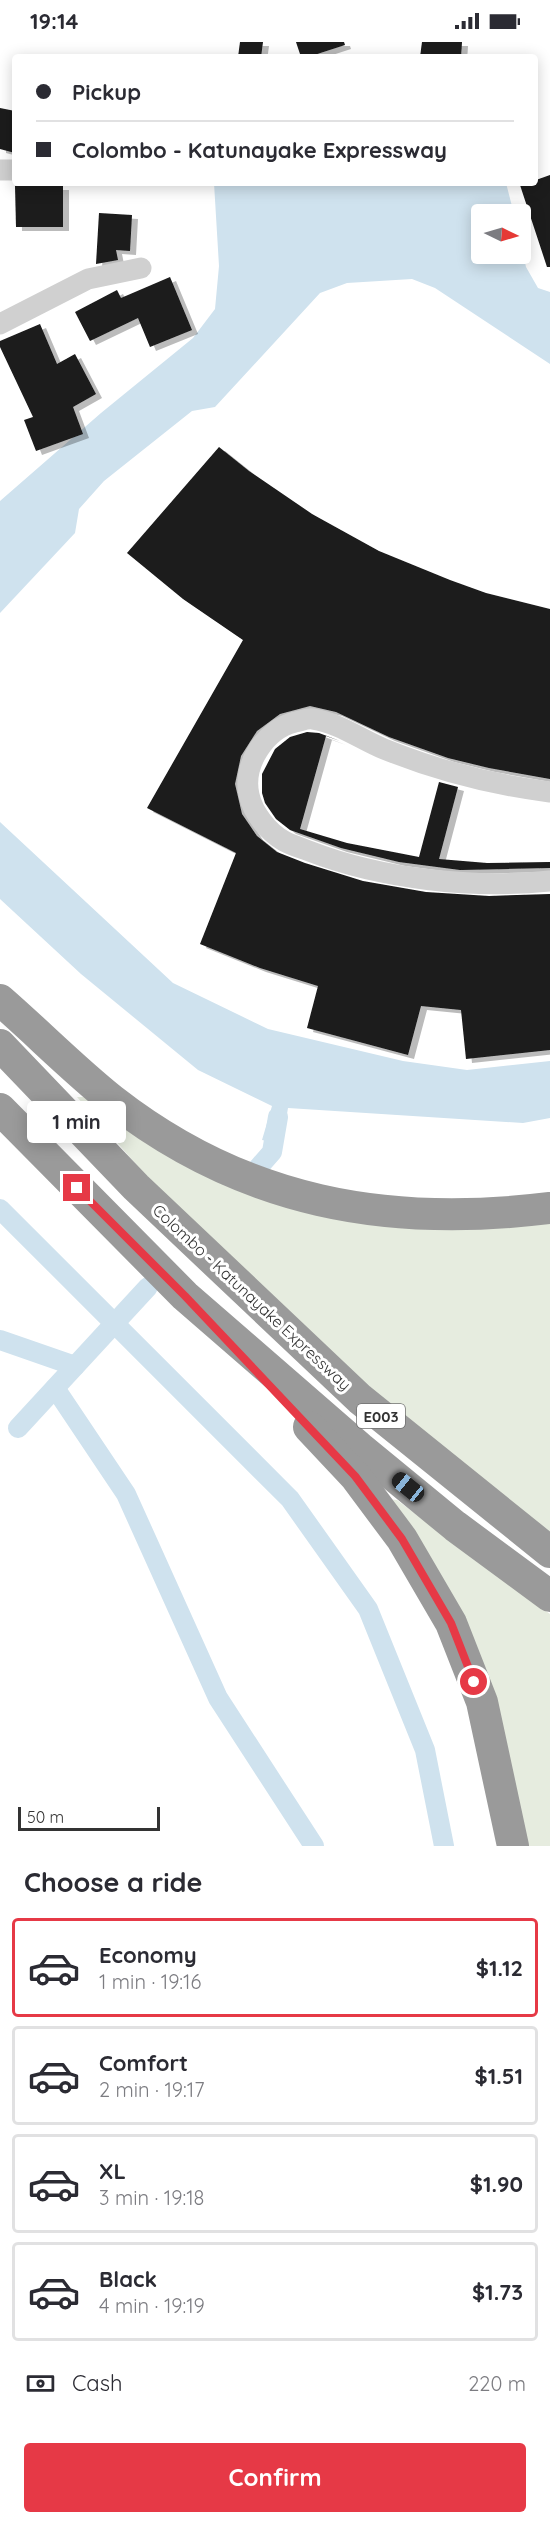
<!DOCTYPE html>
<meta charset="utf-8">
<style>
:root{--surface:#fff;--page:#f7f7f7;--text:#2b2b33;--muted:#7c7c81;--line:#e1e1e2;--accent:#e63946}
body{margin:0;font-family:Quicksand,sans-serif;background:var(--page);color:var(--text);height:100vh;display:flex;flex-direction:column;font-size:22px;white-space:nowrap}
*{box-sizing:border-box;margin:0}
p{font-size:20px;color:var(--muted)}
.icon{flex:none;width:33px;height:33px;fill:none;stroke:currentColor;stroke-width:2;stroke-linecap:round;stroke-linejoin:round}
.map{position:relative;height:1804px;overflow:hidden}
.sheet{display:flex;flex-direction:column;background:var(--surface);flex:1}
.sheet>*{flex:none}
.guide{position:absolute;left:12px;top:12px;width:526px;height:132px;border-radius:6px;box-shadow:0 3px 15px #0003;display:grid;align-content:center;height:132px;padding:0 24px;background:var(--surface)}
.needle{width:39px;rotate:95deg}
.fabs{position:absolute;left:471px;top:162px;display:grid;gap:12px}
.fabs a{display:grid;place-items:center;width:60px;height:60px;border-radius:6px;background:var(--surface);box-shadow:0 3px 15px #0003;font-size:30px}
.scale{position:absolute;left:18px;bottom:15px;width:142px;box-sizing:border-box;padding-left:6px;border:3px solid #333;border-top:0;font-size:16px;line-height:21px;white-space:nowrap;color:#333;-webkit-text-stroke:4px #fff;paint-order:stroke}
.end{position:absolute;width:27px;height:27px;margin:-14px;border:8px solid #e63946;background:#fff;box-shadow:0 0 0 3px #fff}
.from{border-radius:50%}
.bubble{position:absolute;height:42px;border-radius:6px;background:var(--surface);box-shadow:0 3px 15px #0003;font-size:20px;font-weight:700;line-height:42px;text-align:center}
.car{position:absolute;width:18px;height:36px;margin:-18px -9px;border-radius:8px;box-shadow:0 0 4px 2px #0007;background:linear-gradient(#222 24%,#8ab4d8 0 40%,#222 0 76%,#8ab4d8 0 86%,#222 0)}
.guide b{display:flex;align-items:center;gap:21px;height:57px;font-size:22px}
.guide b+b{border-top:2px solid var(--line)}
.guide i{width:15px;height:15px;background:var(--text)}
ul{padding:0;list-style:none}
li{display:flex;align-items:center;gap:18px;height:99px;margin:0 12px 9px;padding:0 12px;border:3px solid var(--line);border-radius:6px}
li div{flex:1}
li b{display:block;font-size:22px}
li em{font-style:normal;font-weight:700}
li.current{border-color:var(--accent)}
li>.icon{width:54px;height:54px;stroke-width:1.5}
h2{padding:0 24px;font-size:27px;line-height:72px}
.pay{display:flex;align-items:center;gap:15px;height:66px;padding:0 24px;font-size:22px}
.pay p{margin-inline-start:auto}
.cta{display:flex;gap:12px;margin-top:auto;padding:12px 24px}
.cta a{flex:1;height:69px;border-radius:6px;background:var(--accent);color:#fff;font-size:24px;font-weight:700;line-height:69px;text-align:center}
.status{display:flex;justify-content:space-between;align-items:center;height:42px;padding:0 30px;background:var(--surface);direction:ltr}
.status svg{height:16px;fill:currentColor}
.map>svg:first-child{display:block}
.green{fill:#e6ecdf}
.water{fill:#cfe2ee}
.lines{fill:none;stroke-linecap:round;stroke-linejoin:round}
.canal{stroke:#cfe2ee;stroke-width:20}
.building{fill:#1a1a1a;filter:url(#shadow)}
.minor{stroke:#d0d0d0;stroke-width:21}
.highway{stroke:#9a9a9a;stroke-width:32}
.route{stroke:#e63946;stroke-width:8}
.labels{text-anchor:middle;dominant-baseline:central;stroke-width:6;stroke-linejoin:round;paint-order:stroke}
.shield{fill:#fff;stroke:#707070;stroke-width:1.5}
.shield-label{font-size:15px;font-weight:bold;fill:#333}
.street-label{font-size:16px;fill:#333;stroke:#fff}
</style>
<div class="status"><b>19:14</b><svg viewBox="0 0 49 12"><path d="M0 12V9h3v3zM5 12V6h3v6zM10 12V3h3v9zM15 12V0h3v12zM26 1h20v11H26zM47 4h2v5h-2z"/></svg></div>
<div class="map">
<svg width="550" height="1804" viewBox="0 0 550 1804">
<defs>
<filter id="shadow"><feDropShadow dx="6" dy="4" stdDeviation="0" flood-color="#0004"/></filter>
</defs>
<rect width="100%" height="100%" fill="#fff"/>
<!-- green -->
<g class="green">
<path d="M77 1055H86L220 1135 550 1178V1502L296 1290 142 1129Z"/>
<path d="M388 1457 397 1458 550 1572V1804H521Z"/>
</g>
<!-- water -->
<g class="water">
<path d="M214 141H506L514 172H482V212H520L521 201 526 225 538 246 550 250V322L435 246 412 237 347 241 320 251 215 365 192 369 104 439 79 467 75 491 0 571V459L101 371 193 296 215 267 219 224Z"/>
<path d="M0 780 173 941 268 987 403 1019 467 1028 550 1019V1076L523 1081 288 1066 282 1102 262 1098 272 1064 198 1028 81 932 0 857Z"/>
</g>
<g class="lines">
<!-- canal -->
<g class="canal">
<path d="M258 1126 272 1110 278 1075"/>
<path d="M0 1167 290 1457 368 1567 425 1708 444 1804"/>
<path d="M0 1298 75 1324"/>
<path d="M55 1346 126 1452 218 1656 314 1804"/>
<path d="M18 1386 148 1245"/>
</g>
</g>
<!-- building -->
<g class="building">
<path d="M240 0H263L261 15H238Z"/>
<path d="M296 0H344L345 3 308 15H301Z"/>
<path d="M422 0H462L461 15H420Z"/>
<path d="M0 66 15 69V111L0 107Z"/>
<path d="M550 133V225H547L520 143 536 141V138Z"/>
<path d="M15 144H63V185H16Z"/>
<path d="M99 171 132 173 130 209 116 208 118 218 96 222Z"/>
<path d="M170 235 192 288 150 305 138 276 90 299 75 270 117 248 121 256Z"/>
<path d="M40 282 57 322 75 312 96 352 73 365 83 392 36 409 24 378 33 375 0 305V299Z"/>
<path d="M219 405 249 429 312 472 379 509 450 538 486 551 550 567V737L489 726 448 716 389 695 336 670 310 664 280 672 257 689 241 714 235 742 242 772 257 794 277 810 305 821 363 839 426 850 489 854 550 852V1008L466 1017 461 968 421 964 408 1013 307 986 318 944 260 926 200 902 236 811 147 766 243 598 183 557 127 511Z"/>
<path d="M307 690 319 691 327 694 340 699 326 694 300 787 347 801 419 815 439 740 458 745 439 817 487 821 550 820V826L460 828 399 820 341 806 290 788 276 777 265 761 262 751V732L275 707 290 695Z"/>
</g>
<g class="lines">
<!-- minor -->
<g class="minor">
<path d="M0 128H15"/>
<path d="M0 282 88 237 141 226"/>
<path d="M550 750C494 743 436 728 384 707 360 697 339 681 313 677 307 676 301 679 295 680 266 687 242 722 249 753 253 771 268 790 284 799 291 803 301 806 309 809 381 837 473 847 550 839"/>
</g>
<!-- highway -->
<g class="highway">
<path d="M0 958C38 991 73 1027 112 1058 244 1161 387 1186 550 1166"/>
<path d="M0 1003 136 1145 360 1357 550 1510"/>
<path d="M0 1067 185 1254 360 1406 455 1484 550 1554"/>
<path d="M309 1385 355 1434 402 1497 451 1581 482 1660 513 1804"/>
</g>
</g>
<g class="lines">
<!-- route -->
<path class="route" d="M77 1146 185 1254 355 1434 402 1497 451 1581 474 1640"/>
</g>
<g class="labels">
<!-- shield labels -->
<rect class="shield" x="357" y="1362" width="48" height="24" rx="4.5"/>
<g class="shield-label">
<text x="381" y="1374">E003</text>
</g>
<!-- street labels -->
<g class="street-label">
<text transform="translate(252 1255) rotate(43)">Colombo - Katunayake Expressway</text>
</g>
</g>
</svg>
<div class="fabs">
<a><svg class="needle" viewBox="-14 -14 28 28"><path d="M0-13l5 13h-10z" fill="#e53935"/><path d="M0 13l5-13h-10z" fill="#7c7c81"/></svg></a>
</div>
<div class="scale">50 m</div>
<i class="end from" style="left:474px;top:1640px"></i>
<i class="end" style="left:77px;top:1146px"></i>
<div class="bubble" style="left:27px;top:1059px;width:99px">1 min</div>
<i class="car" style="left:408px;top:1445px;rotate:309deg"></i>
<div class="guide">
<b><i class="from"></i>Pickup</b>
<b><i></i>Colombo - Katunayake Expressway</b>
</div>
</div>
<section class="sheet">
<h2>Choose a ride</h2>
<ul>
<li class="current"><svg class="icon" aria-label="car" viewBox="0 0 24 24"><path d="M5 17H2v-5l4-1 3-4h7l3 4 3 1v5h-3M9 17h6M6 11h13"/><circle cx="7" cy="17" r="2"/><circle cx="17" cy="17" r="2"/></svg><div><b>Economy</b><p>1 min · 19:16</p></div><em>$1.12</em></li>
<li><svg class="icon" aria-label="car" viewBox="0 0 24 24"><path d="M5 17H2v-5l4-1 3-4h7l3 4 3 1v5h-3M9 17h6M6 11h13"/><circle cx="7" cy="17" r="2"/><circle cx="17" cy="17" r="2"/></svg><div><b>Comfort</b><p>2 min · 19:17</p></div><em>$1.51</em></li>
<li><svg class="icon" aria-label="car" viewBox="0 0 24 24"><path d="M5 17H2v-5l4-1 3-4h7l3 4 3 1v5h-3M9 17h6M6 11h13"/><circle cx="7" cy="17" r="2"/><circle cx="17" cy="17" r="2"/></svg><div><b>XL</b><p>3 min · 19:18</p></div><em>$1.90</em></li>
<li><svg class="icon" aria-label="car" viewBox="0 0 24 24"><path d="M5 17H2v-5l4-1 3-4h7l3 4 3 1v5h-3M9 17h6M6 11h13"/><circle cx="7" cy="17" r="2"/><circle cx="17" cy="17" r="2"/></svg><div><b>Black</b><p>4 min · 19:19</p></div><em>$1.73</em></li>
</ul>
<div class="pay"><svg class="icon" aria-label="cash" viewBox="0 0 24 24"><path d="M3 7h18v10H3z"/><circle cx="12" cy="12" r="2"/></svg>Cash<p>220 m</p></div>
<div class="cta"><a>Confirm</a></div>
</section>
